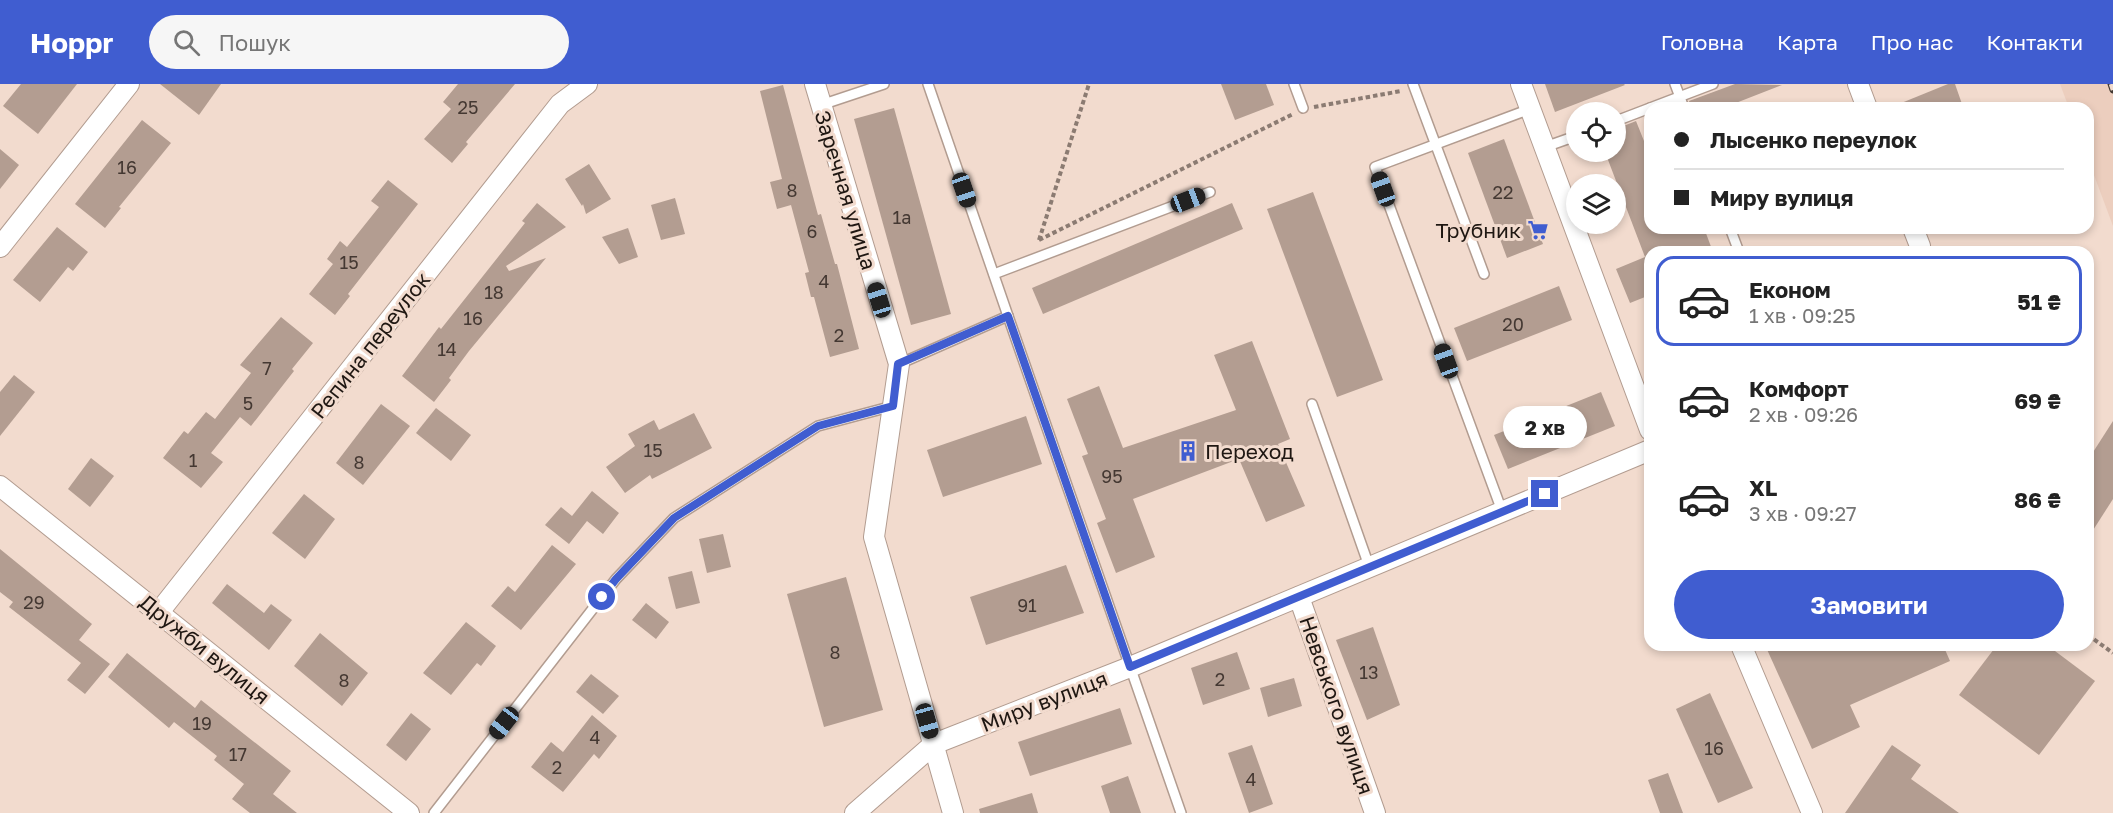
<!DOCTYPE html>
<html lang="uk">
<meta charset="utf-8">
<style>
:root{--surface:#fff;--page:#f6f6f6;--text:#222;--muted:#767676;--line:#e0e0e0;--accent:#405dd0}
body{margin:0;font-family:"Golos Text",sans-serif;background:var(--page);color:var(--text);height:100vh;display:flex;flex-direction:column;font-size:22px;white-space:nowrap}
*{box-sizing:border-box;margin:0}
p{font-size:20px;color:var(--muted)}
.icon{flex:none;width:33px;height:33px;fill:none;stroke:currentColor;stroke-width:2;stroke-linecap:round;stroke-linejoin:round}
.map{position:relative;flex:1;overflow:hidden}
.details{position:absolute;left:1644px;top:162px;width:450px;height:405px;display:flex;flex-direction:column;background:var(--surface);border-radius:18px;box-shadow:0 3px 9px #0003}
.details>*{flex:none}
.hud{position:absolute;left:1644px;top:18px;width:450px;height:132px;border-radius:18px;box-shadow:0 3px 9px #0003;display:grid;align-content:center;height:132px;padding:0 30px;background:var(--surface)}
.controls{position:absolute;left:1566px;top:18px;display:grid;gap:12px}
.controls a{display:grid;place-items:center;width:60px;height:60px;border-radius:50%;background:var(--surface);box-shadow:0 3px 9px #0003;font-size:30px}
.end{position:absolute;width:27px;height:27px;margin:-14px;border:8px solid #405dd0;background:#fff;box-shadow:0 0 0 3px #fff}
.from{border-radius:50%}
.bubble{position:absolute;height:42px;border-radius:21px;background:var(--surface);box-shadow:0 3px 9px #0003;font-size:20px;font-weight:700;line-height:42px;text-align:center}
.car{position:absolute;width:18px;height:36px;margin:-18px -9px;border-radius:8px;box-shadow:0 0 4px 2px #0007;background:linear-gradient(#222 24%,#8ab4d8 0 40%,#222 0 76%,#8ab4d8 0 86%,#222 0)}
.hud b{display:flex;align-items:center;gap:21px;height:57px;font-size:22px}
.hud b+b{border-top:2px solid var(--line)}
.hud i{width:15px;height:15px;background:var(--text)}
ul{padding:10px 0 0;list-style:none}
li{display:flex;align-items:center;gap:18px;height:90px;margin:0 12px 9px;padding:0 18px;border:3px solid transparent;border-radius:18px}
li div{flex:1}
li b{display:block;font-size:22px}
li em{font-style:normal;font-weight:700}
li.on{border-color:var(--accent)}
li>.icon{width:54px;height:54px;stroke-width:1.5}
.action{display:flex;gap:12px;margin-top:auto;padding:12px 30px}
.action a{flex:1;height:69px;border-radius:36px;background:var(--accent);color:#fff;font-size:24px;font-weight:700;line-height:69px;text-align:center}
header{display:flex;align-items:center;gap:36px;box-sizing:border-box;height:84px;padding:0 30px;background:var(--accent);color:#fff}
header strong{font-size:28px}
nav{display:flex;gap:33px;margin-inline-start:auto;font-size:21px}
.search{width:420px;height:54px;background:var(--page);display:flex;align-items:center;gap:15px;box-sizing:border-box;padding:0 21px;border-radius:33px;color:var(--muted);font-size:22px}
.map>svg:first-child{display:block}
.built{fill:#eccebe}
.building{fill:#b39d91}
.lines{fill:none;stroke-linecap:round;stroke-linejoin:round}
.service-casing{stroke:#b29c90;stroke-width:12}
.minor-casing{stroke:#b29c90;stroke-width:22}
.path{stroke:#8b7b72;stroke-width:4;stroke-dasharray:4.5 3;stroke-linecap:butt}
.service{stroke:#fff;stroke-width:9}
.minor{stroke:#fff;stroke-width:20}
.rail-casing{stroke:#423831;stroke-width:7}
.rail{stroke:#f2dbce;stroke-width:4.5;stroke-dasharray:14;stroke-linecap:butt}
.route{stroke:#405dd0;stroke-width:8}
.labels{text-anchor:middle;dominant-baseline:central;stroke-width:6;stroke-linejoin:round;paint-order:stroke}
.number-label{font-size:18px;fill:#443832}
.street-label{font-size:21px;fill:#1f1712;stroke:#f2dbce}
.poi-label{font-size:21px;fill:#1f1712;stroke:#f2dbce;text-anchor:end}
</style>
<header>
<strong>Hoppr</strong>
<div class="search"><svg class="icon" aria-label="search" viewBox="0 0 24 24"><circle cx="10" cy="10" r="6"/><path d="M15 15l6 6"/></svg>Пошук</div>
<nav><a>Головна</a><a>Карта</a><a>Про нас</a><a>Контакти</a></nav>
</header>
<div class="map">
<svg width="2113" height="729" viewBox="0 0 2113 729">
<rect width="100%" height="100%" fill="#f2dbce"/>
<!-- built -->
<path class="built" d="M2060 0H2113V142L2088 75V24H2069Z"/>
<!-- building -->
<g class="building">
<path d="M21 0H77L38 50 3 22Z"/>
<path d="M160 0H221L199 31Z"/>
<path d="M458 0H515L466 58 468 60 452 79 424 55 451 25 443 18Z"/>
<path d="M1221 0H1266L1274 21 1235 36Z"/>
<path d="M1545 0H1624L1625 1 1555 28Z"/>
<path d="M1735 0 1782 1 1723 24H1691L1689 17Z"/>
<path d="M1948 0H1955L1962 20 1952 24H1889Z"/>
<path d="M783 1 818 131 821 130 835 180H837L859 265 830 273 814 213H811L805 189 809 188 791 121 777 125 770 98 782 95 760 7Z"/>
<path d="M894 24 951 230 911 241 854 35Z"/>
<path d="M142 36 171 59 119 123 121 124 105 144 75 120Z"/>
<path d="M1636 37 1650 72V144H1704L1713 168H1650V211L1630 219 1616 185 1645 173 1605 68H1616V45Z"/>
<path d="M1504 55 1543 160 1507 174 1468 69Z"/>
<path d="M0 65 19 81 0 105Z"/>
<path d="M589 80 611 115 586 130 583 120 582 122 565 95Z"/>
<path d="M388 96 418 120 348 210 350 212 335 231 309 210 333 180 327 175 340 157 347 163 379 123 371 117Z"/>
<path d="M1313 108 1383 296 1337 313 1267 125Z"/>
<path d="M675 114 685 150 661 156 651 121Z"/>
<path d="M537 119 566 143 506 182 509 187 546 174 469 267 449 294 451 296 434 318 402 292 439 243 441 245 525 139 522 137Z"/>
<path d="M1232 119 1243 145 1043 230 1032 204Z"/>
<path d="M57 143 88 168 73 187 68 183 40 218 13 196Z"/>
<path d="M628 144 638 173 619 180 602 153Z"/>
<path d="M1559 202 1572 236 1467 277 1454 244Z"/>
<path d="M281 233 313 259 292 285 294 287 251 342 240 333 211 369 223 378 201 404 163 374 184 347 188 350 206 328 215 335 251 289 240 281Z"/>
<path d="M1252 257 1290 355 1278 360 1305 422 1266 438 1239 375 1133 415 1155 473 1116 489 1097 439 1106 435 1082 372 1088 370 1067 315 1099 302 1123 364 1236 326 1214 271Z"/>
<path d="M14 291 35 308 0 352V308Z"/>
<path d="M1601 308 1615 342 1508 385 1494 351Z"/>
<path d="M381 320 410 342 363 401 336 379Z"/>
<path d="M436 324 471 351 451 377 416 349Z"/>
<path d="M694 329 712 364 652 395 650 391 625 409 606 383 635 362 628 350 654 336 659 346Z"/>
<path d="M1026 332 1042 380 943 413 927 366Z"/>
<path d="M2113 337V415L2088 454V376Z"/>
<path d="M91 374 114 392 90 423 68 405Z"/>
<path d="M592 407 619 429 603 450 587 437 569 460 545 441 561 423 572 432Z"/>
<path d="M304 410 335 435 305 475 272 449Z"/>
<path d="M723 450 731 483 707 489 699 455Z"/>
<path d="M552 461 576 480 521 546 491 522 508 502 515 508Z"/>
<path d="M0 465 92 540 79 556 110 580 85 610 67 596 81 579 9 523 13 518 0 508Z"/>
<path d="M1066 481 1084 529 986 561 970 513Z"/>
<path d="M692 487 700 519 676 525 668 493Z"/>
<path d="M846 493 883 626 824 643 787 510Z"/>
<path d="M227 500 264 529 271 520 292 536 269 566 212 519Z"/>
<path d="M646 519 669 538 656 555 632 536Z"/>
<path d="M466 538 496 562 481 582 477 579 451 611 423 589Z"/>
<path d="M1373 543 1400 621 1367 636 1336 556Z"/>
<path d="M320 549 368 589 342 622 294 582Z"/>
<path d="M1765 561H1943L1950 577 1850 621 1860 643 1812 665Z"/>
<path d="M1997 561H2047L2095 597 2039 671 1959 611Z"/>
<path d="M1237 568 1250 605 1203 621 1191 584Z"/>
<path d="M127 569 195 624 201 616 291 687 273 710 297 729H250L232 715 244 700 214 676 217 672 174 638 169 644 108 593Z"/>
<path d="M591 590 619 612 603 630 576 608Z"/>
<path d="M1294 594 1302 622 1268 633 1260 604Z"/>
<path d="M1710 609 1753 704 1718 719 1676 625Z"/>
<path d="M1120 624 1132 660 1030 692 1018 658Z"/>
<path d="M411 629 431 645 406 677 386 661Z"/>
<path d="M592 631 617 652 599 675 594 670 563 708 531 683 551 658 563 668Z"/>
<path d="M1252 661 1273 720 1249 729 1228 669Z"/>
<path d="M1892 661 1921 681 1911 695 1959 729H1845Z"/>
<path d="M1668 689 1672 700 1683 729H1660L1648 696Z"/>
<path d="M1128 692 1141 729H1110L1101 702Z"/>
<path d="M1032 709 1038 729H980L979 725Z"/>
</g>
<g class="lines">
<!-- service casing -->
<g class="service-casing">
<g id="service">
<path d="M928 0 1008 232"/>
<path d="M1294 0 1303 24"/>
<path d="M1413 0 1484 190"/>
<path d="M1675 0 1684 24"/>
<path d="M821 21 884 0"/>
<path d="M1650 24 1713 0"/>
<path d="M1616 37 1650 24"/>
<path d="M1545 63 1576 52"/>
<path d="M1730 144 1739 168"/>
<path d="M994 190 1210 108"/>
<path d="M899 280 1008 232 1181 729"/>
<path d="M1312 320 1369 482"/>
<path d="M1502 427 1375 83 1530 25"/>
<path d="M434 729 616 495 674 434 818 342 893 322"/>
</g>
</g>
<!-- minor casing -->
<g class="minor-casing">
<g id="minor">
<path d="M815 0 899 280 874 453 953 729"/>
<path d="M1521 0 1650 346"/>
<path d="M1858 0 1867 24"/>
<path d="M1913 144 1920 162"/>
<path d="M0 163 129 0"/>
<path d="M0 402 409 729"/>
<path d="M1299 513 1375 729"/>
<path d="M159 528 560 20 587 0"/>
<path d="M1741 561 1812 729"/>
<path d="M855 729 934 660 1130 583 1650 366"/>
</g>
</g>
<!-- path -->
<g class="path">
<path d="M1314 23 1401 7"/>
<path d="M1039 156 1293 30"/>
<path d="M1039 156 1089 0"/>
<path d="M2088 551 2113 569"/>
</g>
<!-- service -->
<use href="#service" class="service"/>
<!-- minor -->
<use href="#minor" class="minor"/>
<!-- rail casing -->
<g class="rail-casing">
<path id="rail" d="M2111 0 2113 6"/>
</g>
<!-- rail -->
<use href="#rail" class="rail"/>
</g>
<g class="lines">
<!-- route -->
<path class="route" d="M602 513 616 495 674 434 818 342 893 322 898 280 1008 232 1130 583 1545 410"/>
</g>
<!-- icons -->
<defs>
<g id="supermarket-bare" transform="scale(1.62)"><path d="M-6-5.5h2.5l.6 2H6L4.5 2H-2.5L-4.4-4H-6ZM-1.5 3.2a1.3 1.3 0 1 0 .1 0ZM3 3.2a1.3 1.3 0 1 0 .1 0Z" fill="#405dd0" stroke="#f2dbce" stroke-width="2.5" paint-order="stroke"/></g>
<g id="building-bare" transform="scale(1.62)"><path d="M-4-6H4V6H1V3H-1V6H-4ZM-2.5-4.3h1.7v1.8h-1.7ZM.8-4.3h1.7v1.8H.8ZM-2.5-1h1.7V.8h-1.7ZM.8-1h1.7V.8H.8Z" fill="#405dd0" stroke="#f2dbce" stroke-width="2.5" paint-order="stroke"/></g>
</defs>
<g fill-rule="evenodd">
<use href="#supermarket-bare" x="1538" y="146"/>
<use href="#building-bare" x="1188" y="367"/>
</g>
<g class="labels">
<!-- number labels -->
<g class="number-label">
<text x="468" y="23">25</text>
<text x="127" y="83">16</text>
<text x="792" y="106">8</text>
<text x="1503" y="108">22</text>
<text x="902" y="133">1а</text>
<text x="812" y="147">6</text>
<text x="349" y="178">15</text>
<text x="824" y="197">4</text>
<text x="494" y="208">18</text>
<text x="473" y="234">16</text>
<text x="1513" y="240">20</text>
<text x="839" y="251">2</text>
<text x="447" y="265">14</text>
<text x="267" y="284">7</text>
<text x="248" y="319">5</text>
<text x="653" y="366">15</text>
<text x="193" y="376">1</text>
<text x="359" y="378">8</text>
<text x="1112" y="392">95</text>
<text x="34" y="518">29</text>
<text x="1027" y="521">91</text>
<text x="835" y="568">8</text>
<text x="1369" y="588">13</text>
<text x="1220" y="595">2</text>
<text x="344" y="596">8</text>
<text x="202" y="639">19</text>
<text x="595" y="653">4</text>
<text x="1714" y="664">16</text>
<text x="238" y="670">17</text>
<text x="557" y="683">2</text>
<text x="1251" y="695">4</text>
</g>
<!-- street labels -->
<g class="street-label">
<text transform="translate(846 106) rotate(73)">Заречная улица</text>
<text transform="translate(370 261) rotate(-52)">Репина переулок</text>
<text transform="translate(205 565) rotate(39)">Дружби вулиця</text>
<text transform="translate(1044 617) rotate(-21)">Миру вулиця</text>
<text transform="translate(1337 621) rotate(71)">Невського вулиця</text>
</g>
<!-- poi labels -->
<g class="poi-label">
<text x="1521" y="146">Трубник</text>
<text x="1205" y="367" text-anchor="start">Переход</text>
</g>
</g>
</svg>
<div class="controls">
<a><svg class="icon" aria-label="locate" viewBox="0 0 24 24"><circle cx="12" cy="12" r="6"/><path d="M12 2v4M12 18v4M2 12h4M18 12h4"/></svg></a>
<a><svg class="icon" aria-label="layers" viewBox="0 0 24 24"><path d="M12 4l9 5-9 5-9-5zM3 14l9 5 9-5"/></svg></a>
</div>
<i class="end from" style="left:602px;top:513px"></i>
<i class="end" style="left:1545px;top:410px"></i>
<div class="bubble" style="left:1503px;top:322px;width:84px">2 хв</div>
<i class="car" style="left:1383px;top:105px;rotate:340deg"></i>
<i class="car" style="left:964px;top:106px;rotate:161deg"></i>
<i class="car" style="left:1188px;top:116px;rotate:69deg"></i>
<i class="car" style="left:879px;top:216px;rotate:343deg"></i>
<i class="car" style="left:1446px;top:277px;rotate:340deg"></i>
<i class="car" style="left:927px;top:637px;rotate:164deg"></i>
<i class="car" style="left:504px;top:639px;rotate:218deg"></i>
<div class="hud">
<b><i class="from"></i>Лысенко переулок</b>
<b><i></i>Миру вулиця</b>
</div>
<section class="details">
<ul>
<li class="on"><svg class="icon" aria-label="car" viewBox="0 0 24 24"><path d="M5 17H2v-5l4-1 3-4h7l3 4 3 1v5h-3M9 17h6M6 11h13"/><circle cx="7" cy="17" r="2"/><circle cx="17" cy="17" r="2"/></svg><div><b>Економ</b><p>1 хв · 09:25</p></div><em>51 ₴</em></li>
<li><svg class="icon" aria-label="car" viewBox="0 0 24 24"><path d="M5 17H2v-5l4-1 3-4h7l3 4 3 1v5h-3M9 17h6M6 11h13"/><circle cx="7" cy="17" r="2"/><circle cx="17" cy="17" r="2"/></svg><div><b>Комфорт</b><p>2 хв · 09:26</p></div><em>69 ₴</em></li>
<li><svg class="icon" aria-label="car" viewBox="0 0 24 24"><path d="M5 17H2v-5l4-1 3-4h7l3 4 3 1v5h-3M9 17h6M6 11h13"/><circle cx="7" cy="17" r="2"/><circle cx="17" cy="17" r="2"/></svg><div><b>XL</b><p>3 хв · 09:27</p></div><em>86 ₴</em></li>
</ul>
<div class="action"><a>Замовити</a></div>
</section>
</div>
